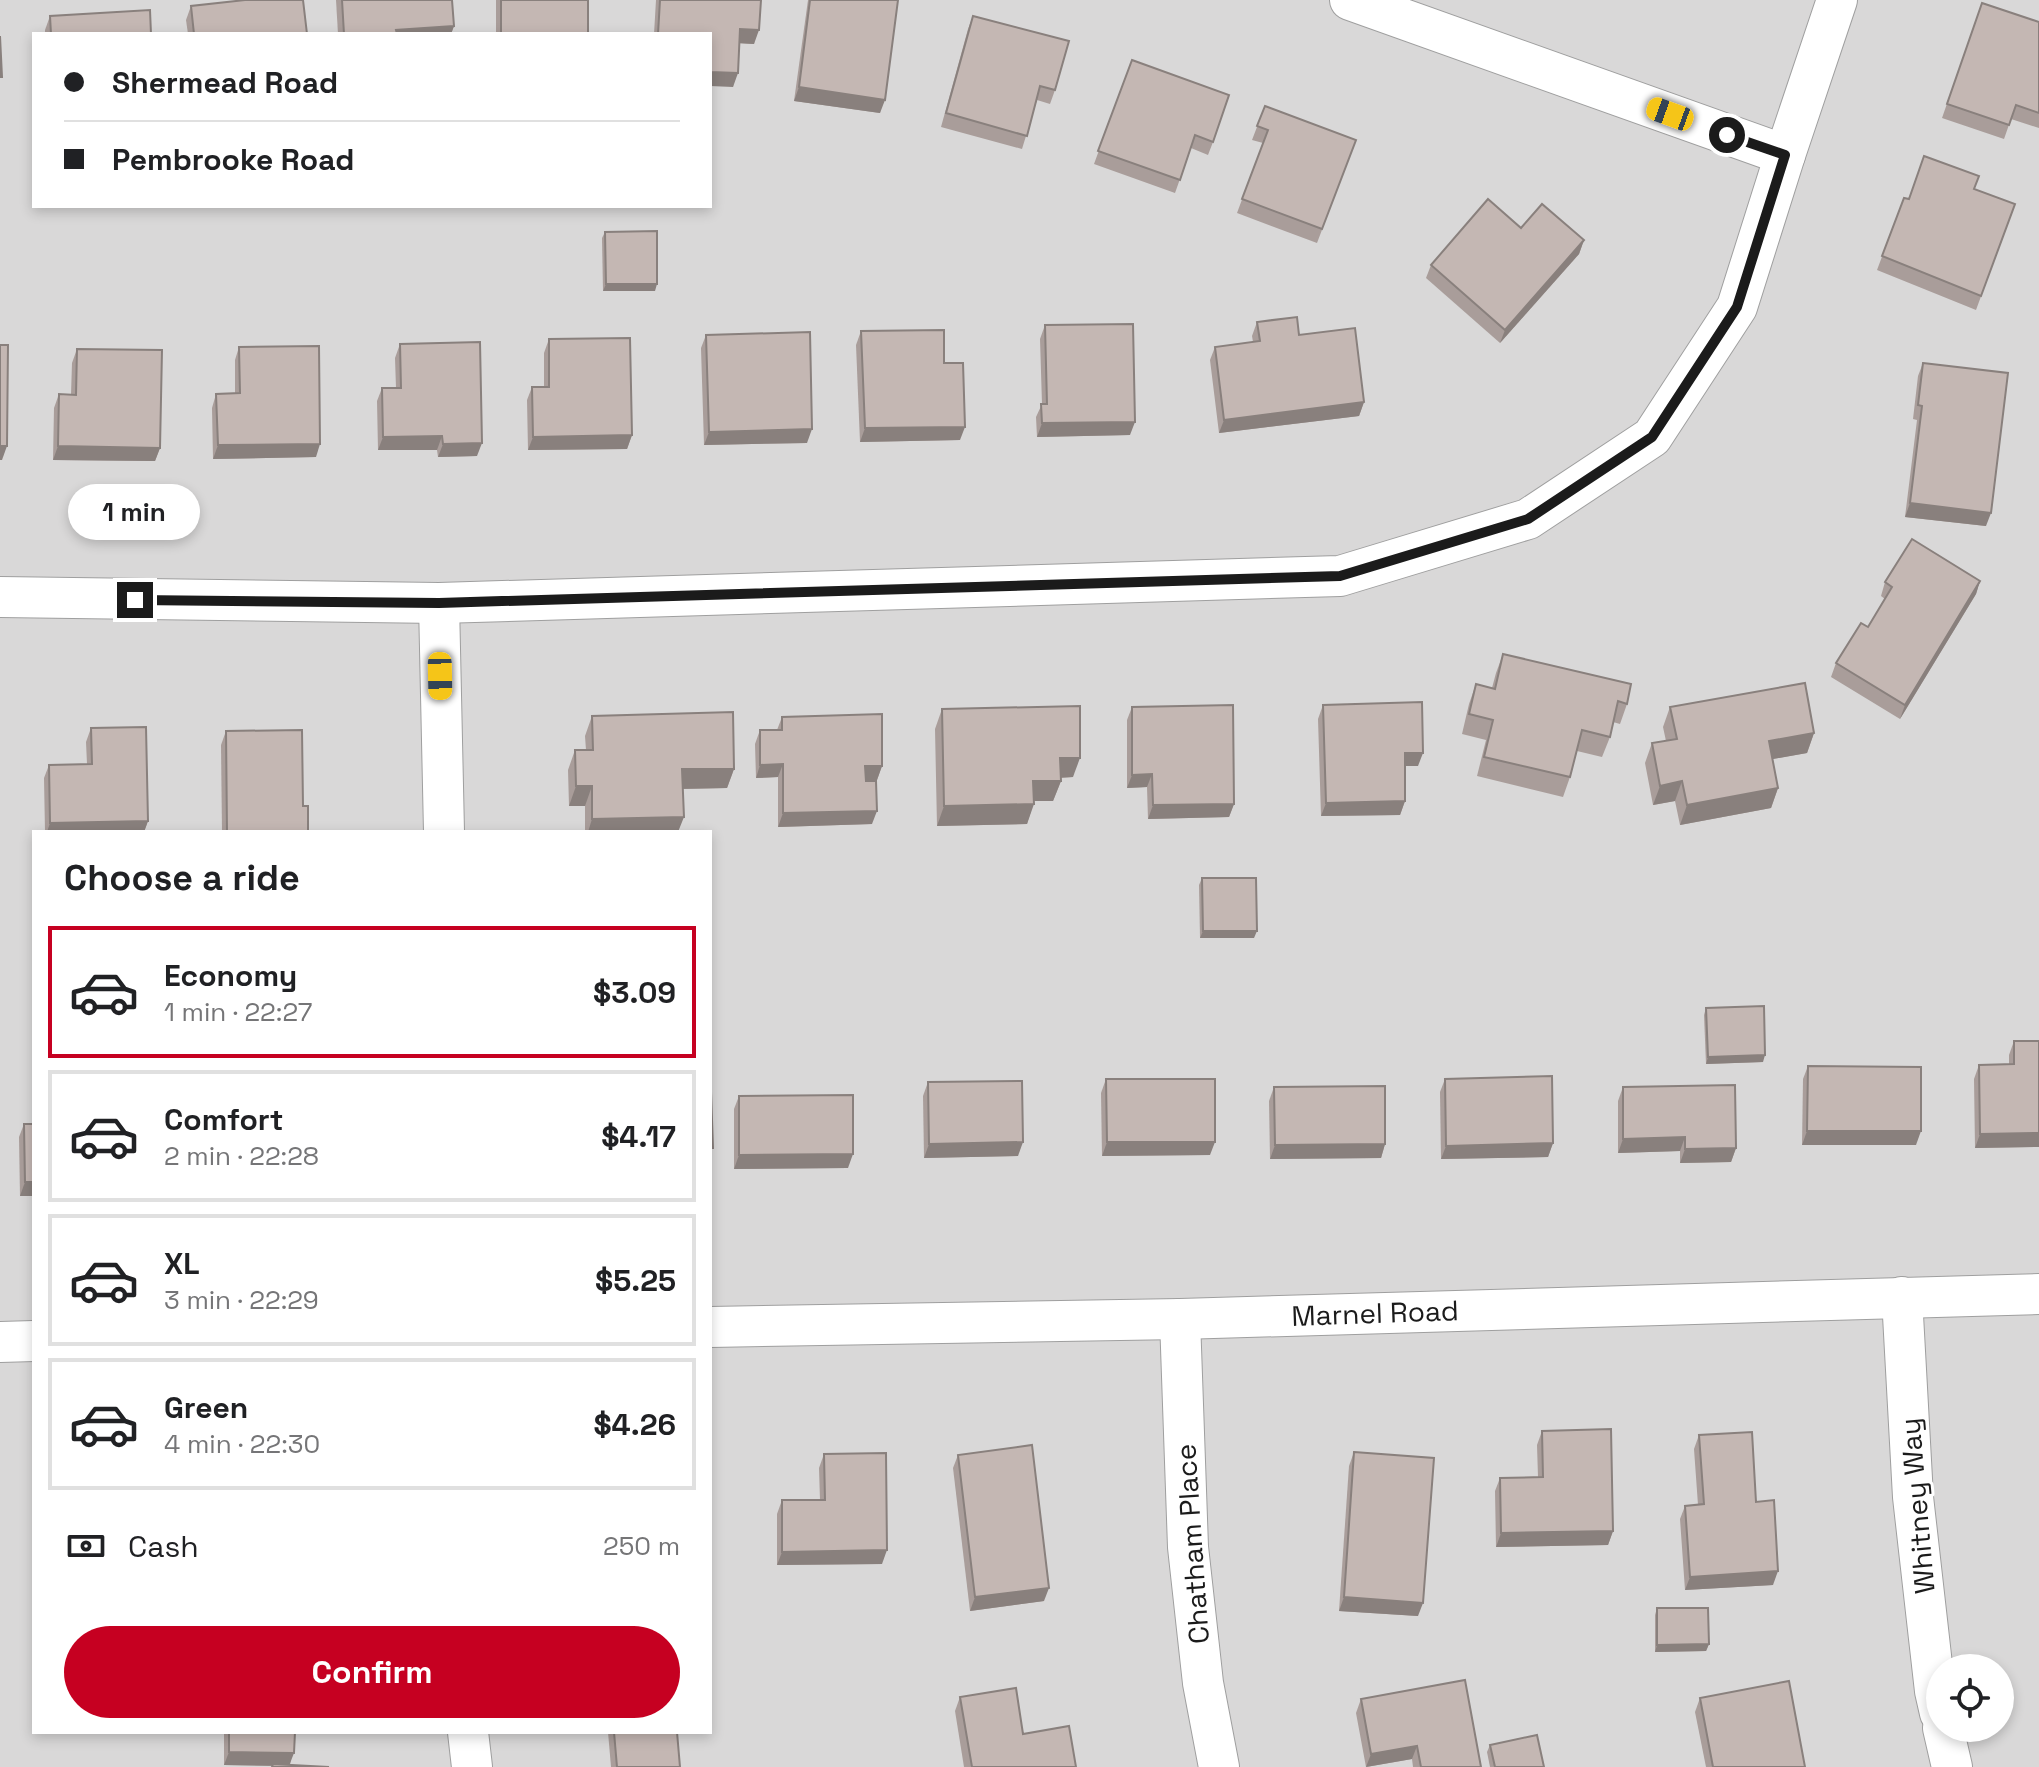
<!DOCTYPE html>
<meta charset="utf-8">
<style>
:root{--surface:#fff;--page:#f2f2f2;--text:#202124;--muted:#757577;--line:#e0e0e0;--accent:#c60021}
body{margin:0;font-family:"Space Grotesk",sans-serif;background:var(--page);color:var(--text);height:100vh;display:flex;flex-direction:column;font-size:30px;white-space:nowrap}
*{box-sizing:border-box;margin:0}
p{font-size:26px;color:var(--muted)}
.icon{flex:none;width:44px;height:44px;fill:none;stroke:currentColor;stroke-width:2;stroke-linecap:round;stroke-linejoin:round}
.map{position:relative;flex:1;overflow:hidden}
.sheet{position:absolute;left:32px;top:830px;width:680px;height:904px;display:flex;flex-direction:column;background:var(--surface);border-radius:0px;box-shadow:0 4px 12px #0003}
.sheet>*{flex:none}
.hud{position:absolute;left:32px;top:32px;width:680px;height:176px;border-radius:0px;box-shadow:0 4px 12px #0003;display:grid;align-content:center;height:176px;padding:0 32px;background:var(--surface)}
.buttons{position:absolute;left:1926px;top:1654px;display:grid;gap:16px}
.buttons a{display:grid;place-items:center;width:88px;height:88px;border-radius:50%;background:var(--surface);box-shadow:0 4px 12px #0003;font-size:40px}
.end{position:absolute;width:36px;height:36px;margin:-18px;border:10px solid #1b1b1b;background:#fff;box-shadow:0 0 0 4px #fff}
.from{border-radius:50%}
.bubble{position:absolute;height:56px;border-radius:28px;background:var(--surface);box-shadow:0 4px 12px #0003;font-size:26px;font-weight:800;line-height:56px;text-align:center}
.car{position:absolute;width:24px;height:48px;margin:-24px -12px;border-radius:10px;box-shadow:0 0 6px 2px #0007;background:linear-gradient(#f5c518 24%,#345 0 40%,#f5c518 0 76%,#345 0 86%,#f5c518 0)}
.hud b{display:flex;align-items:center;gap:28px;height:76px;font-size:30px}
.hud b+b{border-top:2px solid var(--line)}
.hud i{width:20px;height:20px;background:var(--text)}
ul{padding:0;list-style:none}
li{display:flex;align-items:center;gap:24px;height:132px;margin:0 16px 12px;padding:0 16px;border:4px solid var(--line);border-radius:0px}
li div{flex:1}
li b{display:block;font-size:30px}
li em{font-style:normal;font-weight:800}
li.active{border-color:var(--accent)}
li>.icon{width:72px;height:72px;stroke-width:1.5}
h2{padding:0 32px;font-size:36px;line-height:96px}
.pay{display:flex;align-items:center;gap:20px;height:88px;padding:0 32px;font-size:30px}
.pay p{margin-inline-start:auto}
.primary-button{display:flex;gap:16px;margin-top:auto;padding:16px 32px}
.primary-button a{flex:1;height:92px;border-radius:48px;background:var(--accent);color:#fff;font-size:32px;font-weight:800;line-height:92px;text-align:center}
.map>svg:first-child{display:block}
.residential{fill:#d9d8d8;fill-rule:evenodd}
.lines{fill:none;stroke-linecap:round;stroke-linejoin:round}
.street-casing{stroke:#9f9f9f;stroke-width:42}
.street{stroke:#fff;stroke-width:40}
.wall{fill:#a99d9a}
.shaded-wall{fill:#89807d}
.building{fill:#c4b7b3;stroke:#89807d;stroke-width:2}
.route{stroke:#1b1b1b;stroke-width:10}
.labels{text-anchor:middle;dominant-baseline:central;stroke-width:6;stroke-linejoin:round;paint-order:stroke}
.street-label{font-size:28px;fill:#1b1b1b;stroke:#fff}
</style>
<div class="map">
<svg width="2039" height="1767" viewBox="0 0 2039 1767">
<rect width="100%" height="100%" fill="#ede6e0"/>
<!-- residential -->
<path class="residential" d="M0 0H2039V1767H0ZM34 34H710V206H34ZM34 832H710V1732H34ZM1940 1668H2000V1728H1940Z"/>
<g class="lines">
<!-- street casing -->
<g class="street-casing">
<g id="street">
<path d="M1350 0 1785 155"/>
<path d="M0 597 439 603 1340 576 1528 519 1652 437 1737 307 1785 155 1837 0"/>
<path d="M439 603 444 832"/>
<path d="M1902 1297 1913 1497 1935 1691 1940 1713"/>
<path d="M1180 1319 1188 1547 1203 1683 1219 1767"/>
<path d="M710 1327 1180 1319 2039 1294"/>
<path d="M0 1342 34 1341"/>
<path d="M1943 1728 1952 1767"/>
<path d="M468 1732 472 1767"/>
</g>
</g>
<!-- street -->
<use href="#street" class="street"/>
</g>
<!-- wall -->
<g class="wall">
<path d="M336 0H452L454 26 451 34H338Z"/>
<rect x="496" y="0" width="92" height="34"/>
<path d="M656 0H761L754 44 739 43 733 87 710 34H654Z"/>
<path d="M808 0H898L880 113 794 101Z"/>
<path d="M1982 3 2039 22V128L2011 119 2004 139 1942 118Z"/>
<path d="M191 6 307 34H188L186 20Z"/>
<path d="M50 16 151 34H45V30Z"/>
<path d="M973 16 1055 90 1050 104 1037 100 1022 149 941 127 968 29Z"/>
<path d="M1132 60 1213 142 1208 155 1191 148 1175 193 1094 164Z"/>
<path d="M1265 106 1356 140 1317 243 1237 213 1263 143 1252 140Z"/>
<path d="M1974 189 2015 204 1976 310 1877 270 1904 198 1909 199Z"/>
<path d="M1521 228 1584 240 1579 254 1500 343 1426 278 1431 265Z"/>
<path d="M605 232 655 291H603L602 238Z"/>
<path d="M1257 322 1299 335 1364 402 1359 416 1219 433 1210 360 1215 347 1253 342 1252 336Z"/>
<path d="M1045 325 1130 435 1037 437 1036 417 1042 404 1040 339Z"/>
<path d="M861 331 944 363 960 440 860 442 856 345Z"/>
<path d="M706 335 807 443 704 445 701 348Z"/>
<path d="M549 339 632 435 627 449 528 450 527 400 532 387H544V353Z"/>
<path d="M400 344 477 456 438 457 437 450H378L377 401 382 388H396L395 358Z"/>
<path d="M239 347 316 457 213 459 212 408 216 394H235V360Z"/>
<path d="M77 349 160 448 155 461 53 460 54 408 59 394 71 395 72 363Z"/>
<path d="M1923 363 1986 526 1905 517 1917 420 1913 419 1918 376Z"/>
<path d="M1980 581 1976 594 1900 719 1831 677 1836 663 1868 627 1885 599 1881 596 1885 582Z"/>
<path d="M1503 654 1627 704 1620 724 1613 722 1610 737 1602 757 1577 751 1570 777 1563 797 1477 776 1486 740 1462 734 1469 704 1476 684 1492 688 1496 673Z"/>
<path d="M1323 705 1418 766H1405V801L1400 815 1321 816 1318 719Z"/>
<path d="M1132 707 1234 804 1229 817 1148 819 1147 787 1127 788V720Z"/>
<path d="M1670 707 1814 733 1807 753 1772 759 1778 788 1771 808 1680 825 1675 801 1653 805 1645 763 1652 743 1666 741 1663 727Z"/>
<path d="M942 709 1073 777 1060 778 1061 781 1053 801H1034L1027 824 937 826 935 729Z"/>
<path d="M592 716 734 769 727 788 683 789 678 832H585V806H569L568 770 575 750H586L585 736Z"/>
<path d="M782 717 882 766 877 780H866L872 824 778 827V777L756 778 755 744 760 730H777Z"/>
<path d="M91 728 148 821 144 832H45L44 778 49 765 87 764 86 742Z"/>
<path d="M226 731 303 806 308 832H222L221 745Z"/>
<path d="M1202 878 1254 938H1200L1199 885Z"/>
<path d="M1706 1008 1763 1062 1706 1064 1704 1015Z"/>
<path d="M2014 1041H2039V1147L1975 1148 1974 1079 1979 1065 2009 1064V1055Z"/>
<path d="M1808 1066 1916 1145H1802L1803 1079Z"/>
<path d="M1106 1079 1210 1155 1102 1156 1101 1093Z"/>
<path d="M1445 1079 1553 1143 1548 1157 1441 1159 1440 1092Z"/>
<path d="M928 1082 1018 1156 924 1158 923 1096Z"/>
<path d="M1274 1087 1385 1144 1381 1158 1270 1159 1269 1101Z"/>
<path d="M1623 1087 1736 1148 1731 1162 1680 1163V1151L1618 1153V1101Z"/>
<path d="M739 1096 848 1168 734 1169V1109Z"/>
<path d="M24 1124 34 1196H20L19 1137Z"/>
<path d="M1542 1431 1613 1531 1608 1545 1496 1547 1495 1491 1500 1478 1538 1477 1537 1445Z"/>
<path d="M1699 1435 1756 1502 1773 1585 1685 1590 1680 1519 1685 1506 1698 1505 1694 1449Z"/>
<path d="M1354 1452 1418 1616 1339 1611 1349 1466Z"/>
<path d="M824 1454 882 1564 777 1565V1514L782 1500H820L819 1468Z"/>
<path d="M958 1455 1044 1601 970 1611 953 1468Z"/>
<path d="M34 1561V1615L32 1567Z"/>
<path d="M1657 1608 1709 1644 1706 1651 1655 1652V1615Z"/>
<path d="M960 1697 1023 1734 1076 1767H964L955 1711Z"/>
<path d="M1700 1698 1805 1767H1706L1695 1712Z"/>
<path d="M1361 1699 1481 1767H1413L1412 1759 1366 1767 1356 1713Z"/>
<path d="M224 1732H295L290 1765 329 1767 224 1765Z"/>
<path d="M608 1732H677L680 1767H611Z"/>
<path d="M1490 1745 1544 1767H1490L1487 1752Z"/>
</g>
<!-- shaded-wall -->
<g class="shaded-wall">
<path d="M454 26 451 34H395L396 30Z"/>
<path d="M740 29 759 30 754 44 735 43Z"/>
<path d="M710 72 738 73 733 87 710 86Z"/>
<path d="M799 87 885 100 880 113 794 101Z"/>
<rect x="627" y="206" width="48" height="2"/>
<path d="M1584 240 1579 254 1500 343 1505 330Z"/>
<path d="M606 284H657L655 291H603Z"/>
<path d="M1364 402 1359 416 1219 433 1224 420Z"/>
<path d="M1135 422 1130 435 1037 437 1042 423Z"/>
<path d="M965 427 960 440 860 442 865 428Z"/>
<path d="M812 429 807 443 704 445 709 432Z"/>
<path d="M632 435 627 449 528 450 533 437Z"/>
<path d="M442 436 437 450H378L383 437Z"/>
<path d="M482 443 477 456 438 457 443 444Z"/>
<path d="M320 444 316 457 213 459 218 445Z"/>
<path d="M0 446H7L2 460H0Z"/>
<path d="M58 446 160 448 155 461 53 460Z"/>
<path d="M1910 503 1991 513 1986 526 1905 517Z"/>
<path d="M1980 581 1976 594 1900 719 1905 705Z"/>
<path d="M1814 733 1807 753 1762 761 1769 741Z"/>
<path d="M1405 753H1423L1418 766H1400Z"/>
<path d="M1060 758H1080L1073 777 1053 778Z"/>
<path d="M783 764 778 777 756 778 760 765Z"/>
<path d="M865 766H882L877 780H860Z"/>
<path d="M682 769H734L727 788 675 789Z"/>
<path d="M1152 774 1147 787 1127 788 1132 775Z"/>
<path d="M1033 781H1061L1053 801H1026Z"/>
<path d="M1682 781 1675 801 1653 805 1660 786Z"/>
<path d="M576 786H592L585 806H569Z"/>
<path d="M1778 788 1771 808 1680 825 1687 805Z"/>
<path d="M1405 801 1400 815 1321 816 1326 803Z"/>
<path d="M1034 804 1027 824 937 826 944 806Z"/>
<path d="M1234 804 1229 817 1148 819 1153 805Z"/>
<path d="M877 811 872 824 778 827 783 813Z"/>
<path d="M684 817 678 832H588L592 819Z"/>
<path d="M148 821 144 832H47L50 823Z"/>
<path d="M1203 931H1257L1254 938H1200Z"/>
<path d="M1765 1055 1763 1062 1706 1064 1708 1057Z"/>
<path d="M1807 1131H1921L1916 1145H1802Z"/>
<path d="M2039 1133V1147L1975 1148 1980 1134Z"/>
<path d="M1685 1137 1680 1151 1618 1153 1623 1139Z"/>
<path d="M1023 1142 1018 1156 924 1158 929 1144Z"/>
<path d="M1107 1142H1215L1210 1155 1102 1156Z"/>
<path d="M1553 1143 1548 1157 1441 1159 1446 1146Z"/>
<path d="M1385 1144 1381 1158 1270 1159 1275 1145Z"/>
<path d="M1736 1148 1731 1162 1680 1163 1685 1149Z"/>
<path d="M853 1154 848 1168 734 1169 739 1155Z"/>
<path d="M25 1182H34V1196H20Z"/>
<path d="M1613 1531 1608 1545 1496 1547 1501 1533Z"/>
<path d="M887 1550 882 1564 777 1565 782 1552Z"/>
<path d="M1778 1571 1773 1585 1685 1590 1690 1577Z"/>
<path d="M1049 1588 1044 1601 970 1611 975 1597Z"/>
<path d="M1344 1597 1423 1603 1418 1616 1339 1611Z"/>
<path d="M1709 1644 1706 1651 1655 1652 1657 1645Z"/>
<path d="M1417 1746 1412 1759 1366 1767 1371 1754Z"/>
<path d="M229 1752 294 1753 289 1766 224 1765Z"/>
</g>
<!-- building -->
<g class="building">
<path d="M245 0H303L307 34H194L191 6Z"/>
<path d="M342 0H452L454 26 396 30 397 34H344Z"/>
<rect x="501" y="0" width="87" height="34"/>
<path d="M660 0H761L759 30 740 29 738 73 710 72V34H658Z"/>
<path d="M810 0H898L885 100 799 87Z"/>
<path d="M1982 3 2039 22V113L2016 105 2009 125 1947 104Z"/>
<path d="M150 10 151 34H51L50 16Z"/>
<path d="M973 16 1069 41 1055 90 1040 86 1027 136 946 113Z"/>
<path d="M0 36 2 77H0Z"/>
<path d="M1132 60 1229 95 1213 142 1195 135 1180 180 1098 151Z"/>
<path d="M1265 106 1356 140 1322 229 1242 199 1268 130 1257 126Z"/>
<path d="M1924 156 1979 176 1974 189 2015 204 1981 296 1882 256 1904 198 1909 199Z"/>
<path d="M1488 199 1521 228 1542 204 1584 240 1505 330 1431 265Z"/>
<path d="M657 231V284H606L605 232Z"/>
<path d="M1297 317 1299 335 1355 328 1364 402 1224 420 1215 347 1260 341 1257 322Z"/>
<path d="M1133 324 1135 422 1042 423 1041 404H1047L1045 325Z"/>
<path d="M944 330V363H963L965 427 865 428 861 331Z"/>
<path d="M810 332 812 429 709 432 706 335Z"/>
<path d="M630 338 632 435 533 437 532 387H549V339Z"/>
<path d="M480 342 482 443 443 444 442 436 383 437 382 388H401L400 344Z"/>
<path d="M0 345H8L7 446H0Z"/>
<path d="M319 346 320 444 218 445 216 394 240 393 239 347Z"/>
<path d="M77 349 162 350 160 448 58 446 59 394 76 395Z"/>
<path d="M1923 363 2008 373 1991 513 1910 503 1922 406 1918 405Z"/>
<path d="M1912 539 1980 581 1905 705 1836 663 1861 623 1868 627 1892 587 1885 582Z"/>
<path d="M1503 654 1631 684 1627 704 1618 701 1610 737 1582 730 1570 777 1484 757 1493 720 1469 714 1476 684 1495 689Z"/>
<path d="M1805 683 1814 733 1769 741 1778 788 1687 805 1682 781 1660 786 1652 743 1677 739 1670 707Z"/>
<path d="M1422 702 1423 753H1405V801L1326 803 1323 705Z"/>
<path d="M1233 705 1234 804 1153 805 1152 774 1132 775V707Z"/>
<path d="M1080 706V758H1060L1061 781H1033L1034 804 944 806 942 709Z"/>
<path d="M733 712 734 769H682L684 817 592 819V786H576L575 750H593L592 716Z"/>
<path d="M882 714V766H865L866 781H876L877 811 783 813V764L760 765V730H782V717Z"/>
<path d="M146 727 148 821 50 823 49 765 92 764 91 728Z"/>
<path d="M302 730 303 806H308V832H227L226 731Z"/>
<path d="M1202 878H1256L1257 931H1203Z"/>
<path d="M1764 1006 1765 1055 1708 1057 1706 1008Z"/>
<path d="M2014 1041H2039V1133L1980 1134 1979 1065 2014 1064Z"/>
<path d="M1808 1066 1921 1067V1131H1807Z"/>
<path d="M1552 1076 1553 1143 1446 1146 1445 1079Z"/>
<path d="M1106 1079H1215V1142H1107Z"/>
<path d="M1022 1081 1023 1142 929 1144 928 1082Z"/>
<path d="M1735 1085 1736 1148 1685 1149V1137L1623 1139V1087Z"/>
<path d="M1385 1086V1144L1275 1145 1274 1087Z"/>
<path d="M710 1092H711L713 1148H710Z"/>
<path d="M853 1095V1154L739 1155V1096Z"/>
<path d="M24 1124H34V1182H25Z"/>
<path d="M1611 1429 1613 1531 1501 1533 1500 1478 1543 1477 1542 1431Z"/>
<path d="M1752 1432 1756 1502 1774 1500 1778 1571 1690 1577 1685 1506 1704 1504 1699 1435Z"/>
<path d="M1032 1445 1049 1588 975 1597 958 1455Z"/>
<path d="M1354 1452 1434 1458 1423 1603 1344 1597Z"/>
<path d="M886 1453 887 1550 782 1552V1500H825L824 1454Z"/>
<path d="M1657 1608H1708L1709 1644 1657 1645Z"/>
<path d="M1465 1680 1481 1767H1421L1417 1746 1371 1754 1361 1699Z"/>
<path d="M1789 1681 1805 1767H1713L1700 1698Z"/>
<path d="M1016 1688 1023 1734 1069 1726 1076 1767H972L960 1697Z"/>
<path d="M229 1732H295L294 1753 229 1752Z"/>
<path d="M614 1732H677L680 1767H617Z"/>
<path d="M1537 1735 1544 1767H1495L1490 1745Z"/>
<path d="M273 1764 329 1767H272Z"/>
</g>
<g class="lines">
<!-- route -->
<path class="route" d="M135 600 439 603 1340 576 1528 519 1652 437 1737 307 1785 155 1727 135"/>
</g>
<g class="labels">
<!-- street labels -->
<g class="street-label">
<text transform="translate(1375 1313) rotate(-2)">Marnel Road</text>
<text transform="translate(1917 1506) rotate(-95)">Whitney Way</text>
<text transform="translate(1192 1544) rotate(-94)">Chatham Place</text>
</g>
</g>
</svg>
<div class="buttons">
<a><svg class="icon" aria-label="locate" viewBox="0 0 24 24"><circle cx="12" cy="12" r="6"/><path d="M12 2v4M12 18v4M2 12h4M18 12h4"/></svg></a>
</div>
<i class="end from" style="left:1727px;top:135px"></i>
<i class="end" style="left:135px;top:600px"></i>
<div class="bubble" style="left:68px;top:484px;width:132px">1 min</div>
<i class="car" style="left:1670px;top:114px;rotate:290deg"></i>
<i class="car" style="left:440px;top:676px;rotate:179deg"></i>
<div class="hud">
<b><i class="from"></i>Shermead Road</b>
<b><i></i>Pembrooke Road</b>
</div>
<section class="sheet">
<h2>Choose a ride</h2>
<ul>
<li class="active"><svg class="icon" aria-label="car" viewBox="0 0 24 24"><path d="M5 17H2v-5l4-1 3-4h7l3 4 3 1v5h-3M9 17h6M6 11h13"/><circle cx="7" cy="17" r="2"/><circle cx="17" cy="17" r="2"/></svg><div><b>Economy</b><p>1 min · 22:27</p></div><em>$3.09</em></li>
<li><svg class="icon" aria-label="car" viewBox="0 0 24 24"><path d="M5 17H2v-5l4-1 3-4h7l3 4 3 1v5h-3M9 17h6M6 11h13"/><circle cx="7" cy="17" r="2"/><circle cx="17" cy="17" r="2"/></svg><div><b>Comfort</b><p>2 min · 22:28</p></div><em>$4.17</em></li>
<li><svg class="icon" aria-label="car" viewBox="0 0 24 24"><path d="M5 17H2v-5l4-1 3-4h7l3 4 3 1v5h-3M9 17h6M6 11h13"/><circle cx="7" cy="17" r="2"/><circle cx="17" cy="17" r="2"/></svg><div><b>XL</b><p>3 min · 22:29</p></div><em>$5.25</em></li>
<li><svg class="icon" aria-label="car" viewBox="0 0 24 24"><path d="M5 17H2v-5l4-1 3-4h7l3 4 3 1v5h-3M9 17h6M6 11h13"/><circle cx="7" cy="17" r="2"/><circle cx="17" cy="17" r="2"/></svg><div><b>Green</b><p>4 min · 22:30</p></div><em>$4.26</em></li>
</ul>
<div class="pay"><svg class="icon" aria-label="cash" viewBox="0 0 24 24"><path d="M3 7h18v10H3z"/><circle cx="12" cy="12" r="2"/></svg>Cash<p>250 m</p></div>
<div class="primary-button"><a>Confirm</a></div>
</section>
</div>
